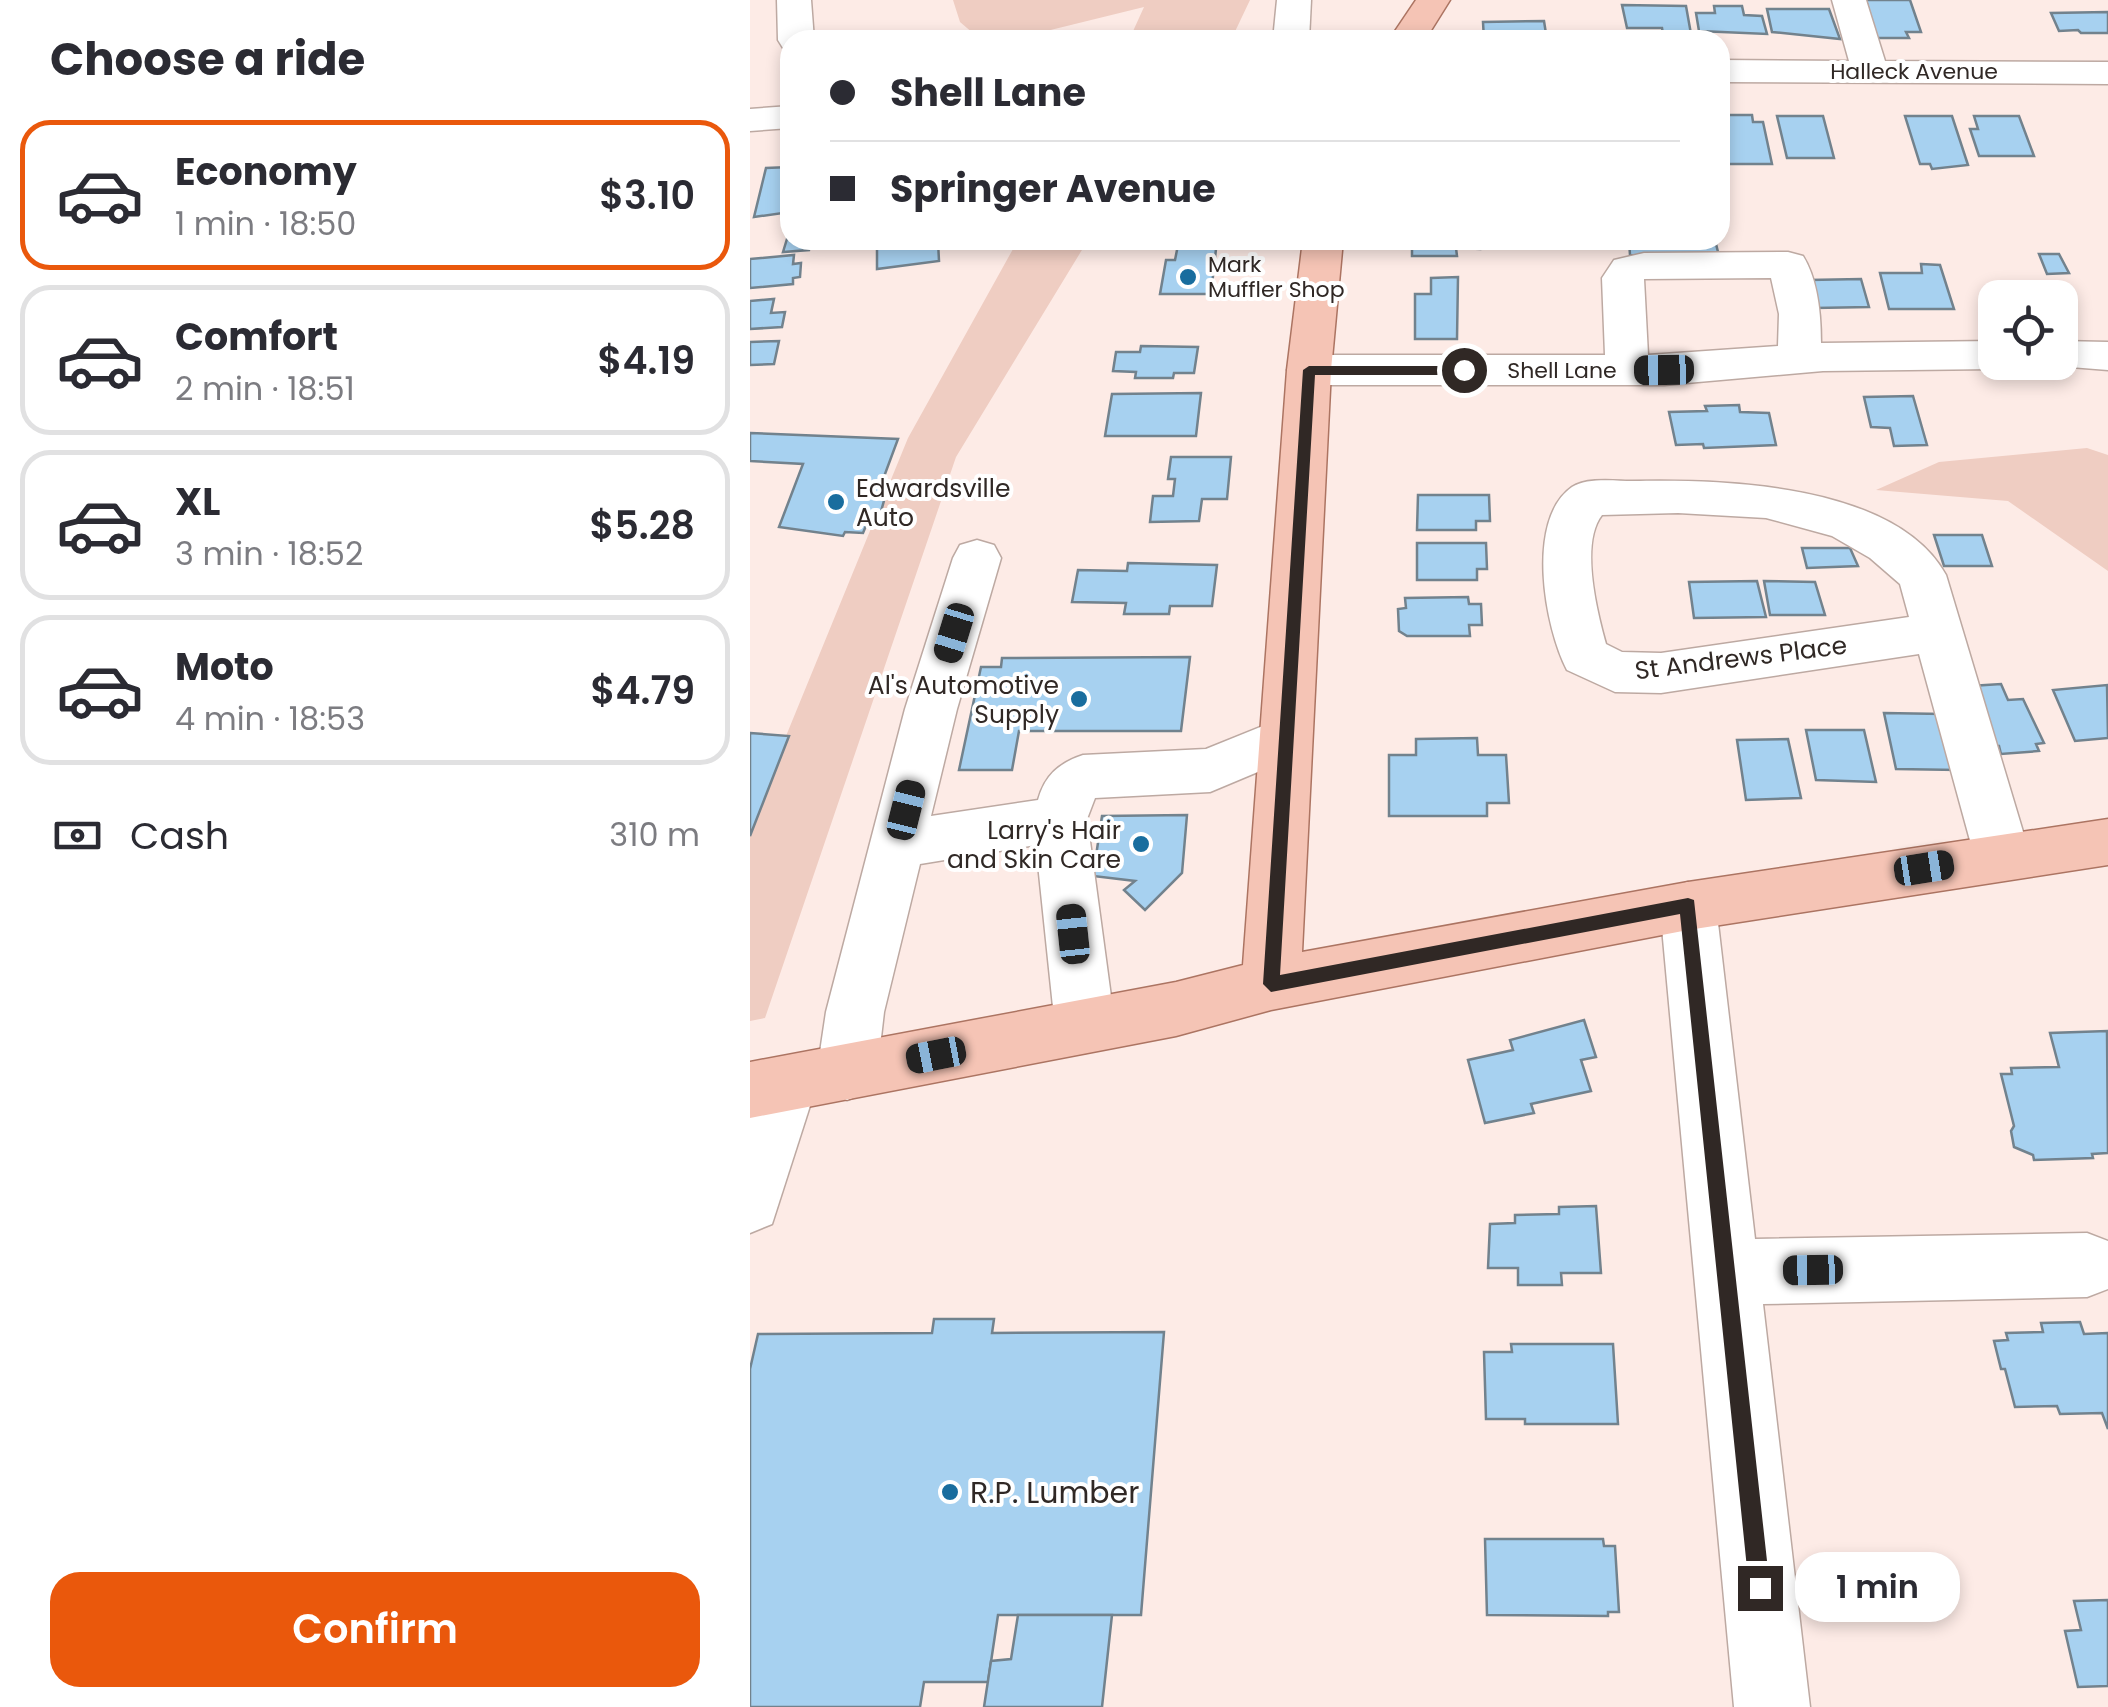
<!DOCTYPE html>
<meta charset="utf-8">
<style>
:root{--surface:#fff;--page:#f2f2f3;--text:#2b2b33;--muted:#7c7c81;--line:#e1e1e2;--accent:#ea580c}
body{margin:0;font-family:Poppins,sans-serif;background:var(--page);color:var(--text);height:100vh;display:flex;flex-direction:column;font-size:38px;white-space:nowrap}
*{box-sizing:border-box;margin:0}
p{font-size:32px;color:var(--muted)}
.icon{flex:none;width:55px;height:55px;fill:none;stroke:currentColor;stroke-width:2;stroke-linecap:round;stroke-linejoin:round}
.map{position:relative;flex:1;overflow:hidden}
.side{display:flex;flex-direction:column;background:var(--surface);width:750px}
.side>*{flex:none}
.top-card{position:absolute;left:30px;top:30px;width:950px;height:220px;border-radius:30px;box-shadow:0 5px 15px #0003;display:grid;align-content:center;height:220px;padding:0 50px;background:var(--surface)}
.fabs{position:absolute;left:1228px;top:280px;display:grid;gap:20px}
.fabs a{display:grid;place-items:center;width:100px;height:100px;border-radius:20px;background:var(--surface);box-shadow:0 5px 15px #0003;font-size:50px}
.end{position:absolute;width:45px;height:45px;margin:-22px;border:12px solid #302825;background:#fff;box-shadow:0 0 0 5px #fff}
.from{border-radius:50%}
.bubble{position:absolute;height:70px;border-radius:30px;background:var(--surface);box-shadow:0 5px 15px #0003;font-size:32px;font-weight:600;line-height:70px;text-align:center}
.car{position:absolute;width:30px;height:60px;margin:-30px -15px;border-radius:12px;box-shadow:0 0 8px 2px #0007;background:linear-gradient(#222 24%,#8ab4d8 0 40%,#222 0 76%,#8ab4d8 0 86%,#222 0)}
.top-card b{display:flex;align-items:center;gap:35px;height:95px;font-size:38px}
.top-card b+b{border-top:2px solid var(--line)}
.top-card i{width:25px;height:25px;background:var(--text)}
ul{padding:0;list-style:none}
li{display:flex;align-items:center;gap:30px;height:150px;margin:0 20px 15px;padding:0 30px;border:5px solid var(--line);border-radius:30px}
li div{flex:1}
li b{display:block;font-size:38px}
li em{font-style:normal;font-weight:600}
li.on{border-color:var(--accent)}
li>.icon{width:90px;height:90px;stroke-width:1.5}
h2{padding:0 50px;font-size:45px;line-height:120px}
.pay{display:flex;align-items:center;gap:25px;height:110px;padding:0 50px;font-size:38px}
.pay p{margin-inline-start:auto}
.primary-button{display:flex;gap:20px;margin-top:auto;padding:20px 50px}
.primary-button a{flex:1;height:115px;border-radius:30px;background:var(--accent);color:#fff;font-size:40px;font-weight:600;line-height:115px;text-align:center}
main{display:flex;flex:1;min-height:0}
.map>svg:first-child{display:block}
.green{fill:#efcdc2}
.building{fill:#a7d1f0;stroke:#72828d;stroke-width:2.5}
.lines{fill:none;stroke-linecap:round;stroke-linejoin:round}
.minor-casing{stroke:#bda9a2;stroke-width:3}
.major-casing{stroke:#ac7462;stroke-width:3}
.minor{fill:#fff;fill-rule:evenodd}
.major{fill:#f5c4b5;fill-rule:evenodd}
.route{fill:#302825}
.poi-dot{fill:#196d9e;stroke:#fff;stroke-width:4}
.labels{text-anchor:middle;dominant-baseline:central;stroke-width:8;stroke-linejoin:round;paint-order:stroke}
.far-street-label{font-size:22px;fill:#302825;stroke:#fff}
.far-poi-label{font-size:22px;fill:#302825;stroke:#fff;text-anchor:start}
.poi-label{font-size:25px;fill:#302825;stroke:#fff;text-anchor:end}
.street-label{font-size:25px;fill:#302825;stroke:#fff}
.near-poi-label{font-size:30px;fill:#302825;stroke:#fff;text-anchor:start}
</style>
<main>
<section class="side">
<h2>Choose a ride</h2>
<ul>
<li class="on"><svg class="icon" aria-label="car" viewBox="0 0 24 24"><path d="M5 17H2v-5l4-1 3-4h7l3 4 3 1v5h-3M9 17h6M6 11h13"/><circle cx="7" cy="17" r="2"/><circle cx="17" cy="17" r="2"/></svg><div><b>Economy</b><p>1 min · 18:50</p></div><em>$3.10</em></li>
<li><svg class="icon" aria-label="car" viewBox="0 0 24 24"><path d="M5 17H2v-5l4-1 3-4h7l3 4 3 1v5h-3M9 17h6M6 11h13"/><circle cx="7" cy="17" r="2"/><circle cx="17" cy="17" r="2"/></svg><div><b>Comfort</b><p>2 min · 18:51</p></div><em>$4.19</em></li>
<li><svg class="icon" aria-label="car" viewBox="0 0 24 24"><path d="M5 17H2v-5l4-1 3-4h7l3 4 3 1v5h-3M9 17h6M6 11h13"/><circle cx="7" cy="17" r="2"/><circle cx="17" cy="17" r="2"/></svg><div><b>XL</b><p>3 min · 18:52</p></div><em>$5.28</em></li>
<li><svg class="icon" aria-label="car" viewBox="0 0 24 24"><path d="M5 17H2v-5l4-1 3-4h7l3 4 3 1v5h-3M9 17h6M6 11h13"/><circle cx="7" cy="17" r="2"/><circle cx="17" cy="17" r="2"/></svg><div><b>Moto</b><p>4 min · 18:53</p></div><em>$4.79</em></li>
</ul>
<div class="pay"><svg class="icon" aria-label="cash" viewBox="0 0 24 24"><path d="M3 7h18v10H3z"/><circle cx="12" cy="12" r="2"/></svg>Cash<p>310 m</p></div>
<div class="primary-button"><a>Confirm</a></div>
</section>
<div class="map">
<svg width="1358" height="1707" viewBox="0 0 1358 1707">
<rect width="100%" height="100%" fill="#fdebe6"/>
<!-- green -->
<g class="green">
<path d="M203 0H500L481 40H379L394 7 260 40H231L210 22Z"/>
<path d="M268 240H338L206 457 15 1018 0 1021V824L158 438Z"/>
<path d="M1337 448 1358 455V571L1258 501 1126 490 1189 462Z"/>
</g>
<!-- building -->
<g class="building">
<path d="M1116 0H1160L1171 32H1156L1159 38H1126Z"/>
<path d="M872 5 936 6 941 34H913L912 28H877Z"/>
<path d="M964 6H992L994 15 1012 16 1017 34 949 31 946 13H965Z"/>
<path d="M1017 9H1079L1090 39 1022 32Z"/>
<path d="M1358 12V33H1331L1328 30 1309 31 1301 13Z"/>
<path d="M794 21 797 40H734L733 22Z"/>
<path d="M970 115H1002L1003 122H1013L1022 164H970Z"/>
<path d="M1027 116H1073L1084 158H1037Z"/>
<path d="M1155 116H1202L1218 165 1182 169 1180 164H1170Z"/>
<path d="M1224 116H1269L1284 156H1229L1220 129H1228Z"/>
<path d="M40 167V212L4 217 16 168Z"/>
<path d="M40 229V240H61L59 250 33 252Z"/>
<path d="M98 240H152L97 247Z"/>
<path d="M429 240H467L461 294H410L416 260H425Z"/>
<path d="M662 240H729L730 249 706 248 707 256H662Z"/>
<path d="M879 240H965L969 256 880 255Z"/>
<path d="M188 241 189 261 127 269V249Z"/>
<path d="M1289 254H1309L1319 273 1297 274Z"/>
<path d="M44 255 43 264 51 263 50 277 43 278V284L0 288V259Z"/>
<path d="M1171 264 1190 265 1204 309H1139L1130 273H1172Z"/>
<path d="M708 277 707 339H665V294H681V278Z"/>
<path d="M1111 279 1119 307 1065 308 1059 280Z"/>
<path d="M24 299 21 313 35 312 32 327 0 329V301Z"/>
<path d="M29 341 24 364 0 365V342Z"/>
<path d="M391 346 448 347 444 373H424L423 378H385L386 372 363 371 366 352H390Z"/>
<path d="M451 393 446 436H355L362 394Z"/>
<path d="M1163 396 1177 445 1144 446 1140 428 1121 427 1114 397Z"/>
<path d="M989 405 990 412 1019 413 1026 445 954 448 953 444 926 445 919 412 957 411 955 406Z"/>
<path d="M0 433 148 439 132 482 139 483 128 522 118 521 113 533 95 532 93 536 29 527 53 464 0 461Z"/>
<path d="M421 457H481L477 499H452L449 521 400 522 403 496H423L425 479H418Z"/>
<path d="M668 495H739L740 521H726V530H667Z"/>
<path d="M1184 535H1232L1242 566H1194Z"/>
<path d="M667 543H736L737 569H727V580H667Z"/>
<path d="M1052 548H1100L1108 566 1057 568Z"/>
<path d="M378 563 467 565 462 606H420L419 614H374L376 603 322 602 328 570 377 571Z"/>
<path d="M1007 581 1016 617 944 618 939 582Z"/>
<path d="M1014 581 1065 582 1075 615H1020Z"/>
<path d="M718 597 719 604H731L732 625H719L720 636H657L649 631 648 609 656 608 655 598Z"/>
<path d="M440 657 431 731H269L262 770H209L231 667H251L252 658Z"/>
<path d="M1251 684 1258 700 1273 699 1294 743 1286 744 1289 751 1251 754 1249 746H1242L1221 686Z"/>
<path d="M1357 685 1358 738 1325 741 1303 690Z"/>
<path d="M1134 713 1193 714 1208 770 1146 769Z"/>
<path d="M1056 730H1114L1126 782 1066 780Z"/>
<path d="M0 733 39 736 0 836Z"/>
<path d="M727 738 728 755H756L759 803H737V816H639V755H666V739Z"/>
<path d="M1038 739 1051 798 996 800 987 740Z"/>
<path d="M437 815 432 873 395 910 374 890 385 881 343 876 352 816Z"/>
<path d="M834 1020 846 1057 831 1060 841 1091 781 1104 784 1113 735 1123 718 1060 763 1050 760 1040Z"/>
<path d="M1357 1031 1358 1153 1342 1154 1343 1158 1284 1160 1283 1155 1264 1147 1261 1131 1264 1126 1251 1074H1262L1261 1068 1309 1067 1300 1033Z"/>
<path d="M846 1206 851 1273H811L812 1285H768V1268H738L740 1224 765 1223V1215L809 1214V1207Z"/>
<path d="M184 1319H244L242 1333 414 1332 391 1615H248L238 1682H174L170 1707H0V1369L8 1334 182 1333Z"/>
<path d="M1330 1322 1334 1334 1358 1333V1429L1352 1413 1310 1414 1307 1406 1265 1407 1255 1369H1251L1244 1341 1258 1340 1256 1333 1293 1332 1291 1323Z"/>
<path d="M761 1344H863L868 1424H775V1419H736L734 1352H762Z"/>
<path d="M735 1539H853L854 1546H865L869 1612H858V1616L737 1615Z"/>
<path d="M1358 1600V1686L1328 1687 1315 1631 1331 1630 1324 1601Z"/>
<path d="M268 1615H362L352 1707H234L241 1661 261 1659Z"/>
</g>
<g class="lines">
<!-- minor casing -->
<g class="minor-casing">
<g id="minor">
<path d="M27 0H61L64 40H40V49L33 48 28 40Z"/>
<path d="M527 0H561L559 40H523Z"/>
<path d="M1082 0H1116L1135 61 1358 62V84L970 82V60L1099 61Z"/>
<path d="M40 106V128L0 131V109Z"/>
<path d="M1038 252 1053 256C1068 280 1071 314 1071 343L1245 341V362H1262L1245 369 1073 371 914 385H559L544 380 537 370 544 360 559 355H855L852 278 864 260 894 253ZM1021 278 1029 314 1028 346 898 355 894 279Z"/>
<path d="M1310 341 1358 342V370L1295 365 1293 362H1310Z"/>
<path d="M883 481C974 479 1146 484 1196 575L1280 855 1271 872 1252 878 1233 872 1224 855 1169 654 911 693 865 692 817 670C795 628 775 520 822 487 837 477 866 481 883 481ZM928 513 1016 518 1082 536 1120 558 1150 584 1159 617 911 653 872 652 856 644C847 612 830 543 852 515Z"/>
<path d="M227 540 244 545 251 558 207 709 181 816 288 800C295 775 309 763 333 755L456 749 535 717 553 723 561 738 553 753 460 792 345 798 337 819 365 1026 356 1045 335 1053 314 1045 305 1026 286 845 170 864 134 1012 127 1072 118 1092 97 1100 76 1092 67 1072 76 1012 155 709 203 558 210 545Z"/>
<path d="M938 882 958 889 966 906 1005 1239 1337 1233 1358 1241V1289L1337 1297 1013 1304 1060 1707H984L910 906 918 889Z"/>
<path d="M37 1056 58 1064 67 1084 22 1224 0 1233V1105L16 1064Z"/>
</g>
</g>
<!-- major casing -->
<g class="major-casing">
<g id="major">
<path d="M666 0H700L675 40H639Z"/>
<path d="M553 240H593L581 370 552 952 938 882 1358 819V865L938 930 521 1010 426 1036 0 1118V1062L426 982 493 965 537 370Z"/>
</g>
</g>
<!-- minor -->
<use href="#minor" class="minor"/>
<!-- major -->
<use href="#major" class="major"/>
</g>
<!-- route -->
<path class="route" d="M559 366H714L721 370 714 375H565L530 975 938 898 944 900 1020 1588 1017 1596 1010 1599 1002 1596 999 1588 930 914 521 992 513 984 553 370Z"/>
<!-- markers -->
<g class="poi-dot">
<circle cx="438" cy="277" r="10"/>
<circle cx="86" cy="502" r="10"/>
<circle cx="329" cy="699" r="10"/>
<circle cx="391" cy="844" r="10"/>
<circle cx="200" cy="1492" r="10"/>
</g>
<g class="labels">
<!-- far-street labels -->
<g class="far-street-label">
<text x="1164" y="71">Halleck Avenue</text>
<text x="812" y="370">Shell Lane</text>
</g>
<!-- far-poi labels -->
<g class="far-poi-label">
<text x="458" y="264">Mark<tspan x="458" dy="25">Muffler Shop</tspan></text>
</g>
<!-- poi labels -->
<g class="poi-label">
<text x="106" y="488" text-anchor="start">Edwardsville<tspan x="106" dy="29">Auto</tspan></text>
<text x="309" y="685">Al's Automotive<tspan x="309" dy="29">Supply</tspan></text>
<text x="371" y="830">Larry's Hair<tspan x="371" dy="29">and Skin Care</tspan></text>
</g>
<!-- street labels -->
<g class="street-label">
<text transform="translate(991 658) rotate(-7)">St Andrews Place</text>
</g>
<!-- near-poi labels -->
<g class="near-poi-label">
<text x="220" y="1492">R.P. Lumber</text>
</g>
</g>
</svg>
<div class="fabs">
<a><svg class="icon" aria-label="locate" viewBox="0 0 24 24"><circle cx="12" cy="12" r="6"/><path d="M12 2v4M12 18v4M2 12h4M18 12h4"/></svg></a>
</div>
<i class="end from" style="left:714px;top:370px"></i>
<i class="end" style="left:1010px;top:1588px"></i>
<div class="bubble" style="left:1045px;top:1552px;width:165px">1 min</div>
<i class="car" style="left:914px;top:370px;rotate:269deg"></i>
<i class="car" style="left:204px;top:633px;rotate:197deg"></i>
<i class="car" style="left:156px;top:810px;rotate:14deg"></i>
<i class="car" style="left:1174px;top:868px;rotate:81deg"></i>
<i class="car" style="left:323px;top:934px;rotate:354deg"></i>
<i class="car" style="left:186px;top:1055px;rotate:259deg"></i>
<i class="car" style="left:1063px;top:1270px;rotate:269deg"></i>
<div class="top-card">
<b><i class="from"></i>Shell Lane</b>
<b><i></i>Springer Avenue</b>
</div>
</div>
</main>
